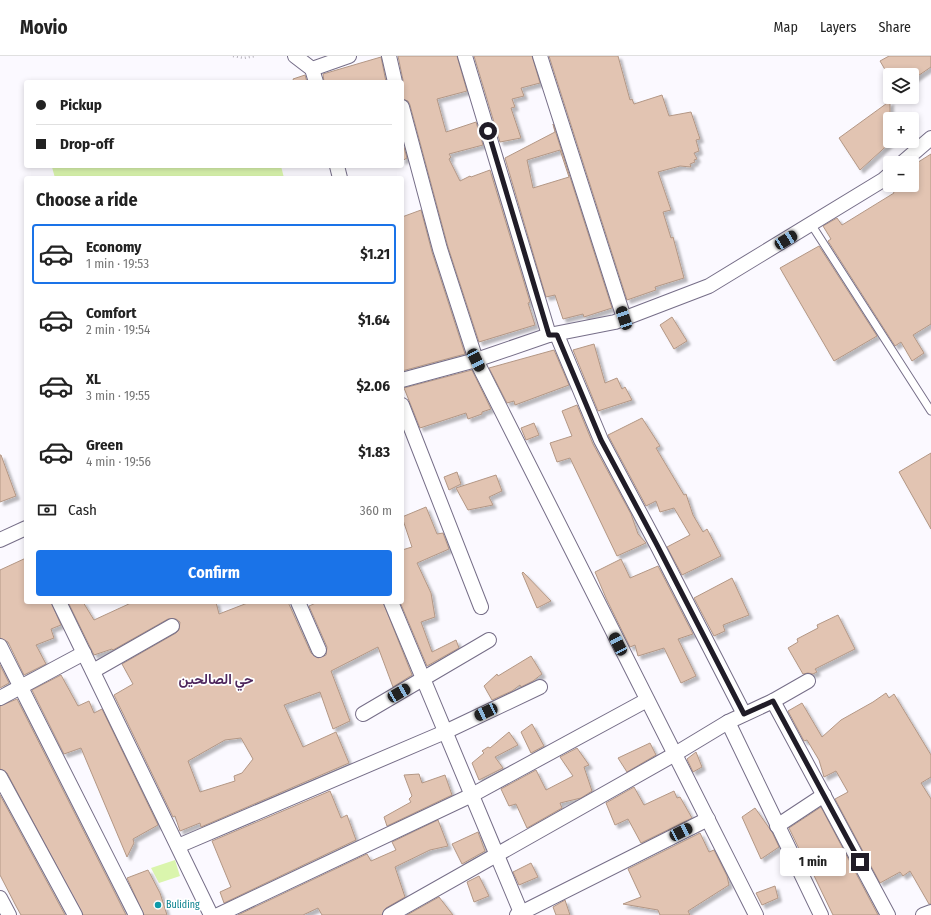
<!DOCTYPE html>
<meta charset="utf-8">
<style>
:root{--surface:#fff;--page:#f2f2f2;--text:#222;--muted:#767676;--line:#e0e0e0;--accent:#1a73e8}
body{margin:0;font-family:"Fira Sans Condensed",Vazirmatn,sans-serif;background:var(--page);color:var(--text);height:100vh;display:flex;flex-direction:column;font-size:15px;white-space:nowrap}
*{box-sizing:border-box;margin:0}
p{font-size:13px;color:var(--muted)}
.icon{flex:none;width:22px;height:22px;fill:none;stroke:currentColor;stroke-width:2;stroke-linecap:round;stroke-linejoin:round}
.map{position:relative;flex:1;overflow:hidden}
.drawer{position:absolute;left:24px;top:120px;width:380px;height:428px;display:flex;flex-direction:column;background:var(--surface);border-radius:4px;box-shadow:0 2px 6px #0003}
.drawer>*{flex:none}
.banner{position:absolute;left:24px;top:24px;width:380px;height:88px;border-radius:4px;box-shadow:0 2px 6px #0003;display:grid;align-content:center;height:88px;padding:0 12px;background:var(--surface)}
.tools{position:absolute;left:883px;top:12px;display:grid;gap:8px}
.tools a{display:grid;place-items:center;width:36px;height:36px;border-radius:4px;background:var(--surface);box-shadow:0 2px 6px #0003;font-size:20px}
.end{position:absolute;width:18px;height:18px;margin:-9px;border:5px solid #201c27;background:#fff;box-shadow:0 0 0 2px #fff}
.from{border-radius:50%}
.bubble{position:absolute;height:28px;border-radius:4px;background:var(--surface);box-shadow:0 2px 6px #0003;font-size:13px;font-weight:700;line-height:28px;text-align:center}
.car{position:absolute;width:12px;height:24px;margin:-12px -6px;border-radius:5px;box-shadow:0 0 3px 1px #0007;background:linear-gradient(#222 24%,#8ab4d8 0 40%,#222 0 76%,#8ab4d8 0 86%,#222 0)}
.banner b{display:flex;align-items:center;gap:14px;height:38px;font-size:15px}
.banner b+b{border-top:1px solid var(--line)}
.banner i{width:10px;height:10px;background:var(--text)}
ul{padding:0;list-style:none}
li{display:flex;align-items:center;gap:12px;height:60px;margin:0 8px 6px;padding:0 4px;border:2px solid transparent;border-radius:4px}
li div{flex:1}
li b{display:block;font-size:15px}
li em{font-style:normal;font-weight:700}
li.on{border-color:var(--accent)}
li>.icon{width:36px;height:36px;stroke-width:1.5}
h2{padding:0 12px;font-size:18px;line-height:48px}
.pay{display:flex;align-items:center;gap:10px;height:44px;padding:0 12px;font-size:15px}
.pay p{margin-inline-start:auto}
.cta{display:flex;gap:8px;margin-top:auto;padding:8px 12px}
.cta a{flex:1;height:46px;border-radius:4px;background:var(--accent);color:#fff;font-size:16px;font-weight:700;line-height:46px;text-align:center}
header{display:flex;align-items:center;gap:24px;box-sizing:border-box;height:56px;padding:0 20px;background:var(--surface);border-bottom:1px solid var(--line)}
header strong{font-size:19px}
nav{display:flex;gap:22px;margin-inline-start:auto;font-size:14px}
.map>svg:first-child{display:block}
.green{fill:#daf5ad}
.building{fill:#e2c4b2;stroke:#b39785;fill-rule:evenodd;filter:url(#shadow)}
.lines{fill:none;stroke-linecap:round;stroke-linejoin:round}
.service-casing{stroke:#766e88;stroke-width:9}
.minor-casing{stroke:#766e88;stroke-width:16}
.path{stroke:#b7b4bc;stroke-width:2.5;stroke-dasharray:1 3;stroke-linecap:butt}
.service{stroke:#fff;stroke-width:7}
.minor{stroke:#fff;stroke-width:14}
.route{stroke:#201c27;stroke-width:5}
.culture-dot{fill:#0f9aa8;stroke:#fff;stroke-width:1.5}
.labels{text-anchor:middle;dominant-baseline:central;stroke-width:3.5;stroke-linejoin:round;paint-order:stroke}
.culture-label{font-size:10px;fill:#0d838f;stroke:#fff;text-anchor:start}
.district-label{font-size:14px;font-weight:bold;fill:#4e275d;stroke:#fff}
</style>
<header>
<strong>Movio</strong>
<nav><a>Map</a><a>Layers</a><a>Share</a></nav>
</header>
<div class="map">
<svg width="931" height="859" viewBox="0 0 931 859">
<defs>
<filter id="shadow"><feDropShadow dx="3.5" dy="3.5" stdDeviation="1" flood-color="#0004"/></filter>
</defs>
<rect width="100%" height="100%" fill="#fbf9ff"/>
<!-- green -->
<g class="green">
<path d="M57 110H281L284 122H55L52 111Z"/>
<path d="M175 804 180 820 159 827 151 812Z"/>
</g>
<!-- building -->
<g class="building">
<path d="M398 0H457L467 35 437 43 446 76 476 66 483 89 449 98 451 101 449 103 460 125 470 120 471 121 490 114 530 246 528 247 535 269 479 286 448 191 410 49 408 45 402 43 403 24Z"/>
<path d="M474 0H532L540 27 521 32 524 40 512 43 515 51 511 52 521 82 500 86Z"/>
<path d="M549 0H618L630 44 632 43 634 48 662 39 669 60 691 56 700 83 696 84 699 95 694 97 697 103 694 104 695 106 690 108 691 111 680 110 658 116 671 154 663 156 671 182 673 181 684 222 655 231 656 234 627 244Z"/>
<path d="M889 0H931V11L912 24V19H890V22L880 5Z"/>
<path d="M381 1 386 26H324L323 18Z"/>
<path d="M305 19 307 26H294L293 23Z"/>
<path d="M890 45V85H892L860 114 839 82Z"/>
<path d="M553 68 612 252 584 261 583 258 563 263 555 239 546 241 505 102 555 76ZM560 94 569 121 533 132 527 104Z"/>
<path d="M402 84 407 102 402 105Z"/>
<path d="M931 98V268L913 279 924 297 912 305 901 286 895 290 828 185 831 183 823 170 837 162 842 169 894 137 890 129H912V110Z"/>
<path d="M421 154 432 196 465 298 402 315V161Z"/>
<path d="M819 190 877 280 834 305 780 212Z"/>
<path d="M672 261 687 285 674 293 660 269Z"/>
<path d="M594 288 605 327 617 322 622 333 625 331 632 344 598 355 573 294Z"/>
<path d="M554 294 569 329 515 349 514 345 507 347 489 312Z"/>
<path d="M472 314 491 353 482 356V358L468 363 466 357 420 372 404 332Z"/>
<path d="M577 349 593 388 631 458 638 478 646 487 617 500 570 402 557 406 550 387 572 380 562 355Z"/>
<path d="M642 362 660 390 656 392 684 439 686 438 693 459 703 476 707 473 721 500 682 519 667 491 690 479 674 452 660 456 656 445 646 450 608 379Z"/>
<path d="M534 367 539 379 526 384 521 372Z"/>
<path d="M931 397V473L899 416Z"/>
<path d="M0 399H1L16 440 0 446Z"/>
<path d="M457 416 461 428 449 434 444 421Z"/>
<path d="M496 419 502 435 489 441 493 449 468 454 456 432Z"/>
<path d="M426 451 437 478 443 477 449 493 417 507 431 537 435 561 421 566 432 596 456 584 459 592 427 610 400 546H402V494L412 491 402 461Z"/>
<path d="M26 502V546H51L61 569 51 573 54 582 36 589 46 608 24 619 8 586 0 582V514Z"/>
<path d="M621 503 630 522 658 510 693 578 678 583 696 620 681 627 664 592 638 600 635 589 630 591 606 542 595 516Z"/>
<path d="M523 516 551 545 537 552 522 517Z"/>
<path d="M732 522 749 559 723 569 725 575 714 580 694 542Z"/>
<path d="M68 546H83L94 564 133 546H216L219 558 250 546H288L311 597 318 602 326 599 327 591 309 550 318 546H383L412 619 393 631 378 591 331 615 350 665 333 673 320 636 284 649 303 691 336 676 349 707 201 771 200 767 180 775 175 760 173 761 114 639 133 628 122 608 176 577 179 574 180 566 176 563H168L113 594 112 593 94 599ZM241 682 253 703 242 717 234 720 235 725 200 736 188 705 225 684Z"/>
<path d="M838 559 855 593 815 613 817 616 813 618 808 617 803 618 788 592 798 586 797 583 818 572 817 569Z"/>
<path d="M531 600 542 618 533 625 521 631 520 629 512 635 492 644 484 630 497 618 498 620Z"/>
<path d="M0 609 9 627 0 632Z"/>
<path d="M61 619 78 650 89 645 94 657 102 653 158 769 133 783 134 787 127 801 81 692 64 698 32 634Z"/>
<path d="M886 637 889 642 894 638 931 699V721L921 727 931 743V848H929L910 815 903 820 900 816 880 827 835 743 848 736 836 715 824 721 819 704 807 684 804 685 788 655 802 647 822 681 841 664 873 646Z"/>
<path d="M17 643 111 829 126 859H83L7 717 0 713V650Z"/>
<path d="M532 668 544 690 531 697 521 676Z"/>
<path d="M509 676 518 689 495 701 503 712 479 724 472 707 484 697 482 695 488 691 490 692Z"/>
<path d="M650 687 656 699 627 716 618 702Z"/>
<path d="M577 692 589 709 584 711 592 735 581 742 560 747 562 752 527 772 516 748 509 750 501 733 536 714 546 734 573 720 560 701Z"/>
<path d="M696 696 702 711 693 716 687 703Z"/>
<path d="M419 718 422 727 445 719 452 739 387 770 384 761 411 746 409 743 412 740 404 719Z"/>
<path d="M634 731 644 749 674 735 677 742 680 741 692 762 641 787 628 763 615 769 606 747Z"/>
<path d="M330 735 341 762 347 759 356 784 224 847 220 836 231 831 212 785Z"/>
<path d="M0 739 65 859H21L16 850 0 819Z"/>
<path d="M821 751 878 859H833L805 801H803L789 772Z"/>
<path d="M755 752 772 776 779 791 761 803 742 761Z"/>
<path d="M438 764 448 790 430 794 395 811 405 841 386 852 382 859H322L318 852 303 859H238L367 798 371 805 396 794 392 786Z"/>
<path d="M478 776 485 795 462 808 452 788Z"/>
<path d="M700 777 709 796 714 794 727 820 729 829 688 855 690 859H660L658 854 623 848 641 841 628 813Z"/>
<path d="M531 807 538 821 519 829 513 816Z"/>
<path d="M148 814 160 837 167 859H144L127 822Z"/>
<path d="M479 820 489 840 474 846 467 826Z"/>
<path d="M775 830 778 842 762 849 756 837Z"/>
<path d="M439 841 453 859H407Z"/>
<path d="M565 844 570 859H556L553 851Z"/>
</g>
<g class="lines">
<!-- service casing -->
<g class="service-casing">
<path id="service" d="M811 168 931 355"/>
</g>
<!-- minor casing -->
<g class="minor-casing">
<g id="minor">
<path d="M295 0 312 13 316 26"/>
<path d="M389 0 395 26"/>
<path d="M465 0 549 279"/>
<path d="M540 0 624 262"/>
<path d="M312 13 349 0"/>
<path d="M402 51 440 193 476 304 756 859"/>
<path d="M902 107 931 82"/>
<path d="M337 110 340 122"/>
<path d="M557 279 601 384 657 489 744 658"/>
<path d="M402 324 476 304 549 279 615 266 709 230 883 124 890 118"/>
<path d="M402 349 481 551"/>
<path d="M0 484 26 472"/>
<path d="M59 546 211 859"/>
<path d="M298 546 319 594"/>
<path d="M391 546 522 859"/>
<path d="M0 590 136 859"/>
<path d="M93 615 172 570"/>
<path d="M0 642 84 597"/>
<path d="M773 645 888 859"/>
<path d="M363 658 489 584"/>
<path d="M728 666 821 859"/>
<path d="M0 721 75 859"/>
<path d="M777 770 824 739"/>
<path d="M178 790 445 676 540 631"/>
<path d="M0 842 9 859"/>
<path d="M218 859 472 739 647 644"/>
<path d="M390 859 675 698 728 666 773 645 808 625"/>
<path d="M517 859 708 763"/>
<path d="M923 859 931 856"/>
</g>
</g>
<!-- path -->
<path class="path" d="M233 0 244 2 255 0"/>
<!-- service -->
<use href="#service" class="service"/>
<!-- minor -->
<use href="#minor" class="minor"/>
</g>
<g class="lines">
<!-- route -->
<path class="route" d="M488 75 549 279H557L601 384 657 489 744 658 773 645 860 806"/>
</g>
<!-- markers -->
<circle class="culture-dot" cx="158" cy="849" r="4"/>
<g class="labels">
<!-- culture labels -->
<g class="culture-label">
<text x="166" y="849">Buliding</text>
</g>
<!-- district labels -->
<g class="district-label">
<text x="216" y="623">حي الصالحين</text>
</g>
</g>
</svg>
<div class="tools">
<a><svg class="icon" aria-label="layers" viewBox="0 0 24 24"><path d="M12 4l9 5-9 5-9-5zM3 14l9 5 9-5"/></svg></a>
<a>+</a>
<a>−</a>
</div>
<i class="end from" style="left:488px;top:75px"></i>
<i class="end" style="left:860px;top:806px"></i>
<div class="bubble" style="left:780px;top:792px;width:66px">1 min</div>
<i class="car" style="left:786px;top:184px;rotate:58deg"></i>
<i class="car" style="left:624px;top:262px;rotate:342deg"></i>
<i class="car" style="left:476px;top:304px;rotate:154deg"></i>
<i class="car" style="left:618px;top:588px;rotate:333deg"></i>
<i class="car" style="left:399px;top:637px;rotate:60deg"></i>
<i class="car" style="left:486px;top:656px;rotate:245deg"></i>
<i class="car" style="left:681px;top:776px;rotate:63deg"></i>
<div class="banner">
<b><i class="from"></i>Pickup</b>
<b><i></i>Drop-off</b>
</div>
<section class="drawer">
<h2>Choose a ride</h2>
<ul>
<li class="on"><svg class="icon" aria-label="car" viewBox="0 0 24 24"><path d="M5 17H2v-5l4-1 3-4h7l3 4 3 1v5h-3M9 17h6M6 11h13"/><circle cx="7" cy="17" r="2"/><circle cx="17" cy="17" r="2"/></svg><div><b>Economy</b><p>1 min · 19:53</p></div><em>$1.21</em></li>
<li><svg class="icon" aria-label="car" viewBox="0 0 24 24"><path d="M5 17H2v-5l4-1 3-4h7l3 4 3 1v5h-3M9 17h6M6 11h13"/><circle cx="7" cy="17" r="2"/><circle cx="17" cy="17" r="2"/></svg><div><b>Comfort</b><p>2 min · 19:54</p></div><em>$1.64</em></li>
<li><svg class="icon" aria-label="car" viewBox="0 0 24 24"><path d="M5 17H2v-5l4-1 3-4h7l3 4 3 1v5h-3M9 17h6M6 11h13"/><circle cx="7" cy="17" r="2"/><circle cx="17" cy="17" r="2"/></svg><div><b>XL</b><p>3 min · 19:55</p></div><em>$2.06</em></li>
<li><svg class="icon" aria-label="car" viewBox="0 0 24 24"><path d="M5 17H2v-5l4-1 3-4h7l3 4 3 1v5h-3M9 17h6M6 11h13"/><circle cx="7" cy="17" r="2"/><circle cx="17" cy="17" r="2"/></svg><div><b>Green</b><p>4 min · 19:56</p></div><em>$1.83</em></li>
</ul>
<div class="pay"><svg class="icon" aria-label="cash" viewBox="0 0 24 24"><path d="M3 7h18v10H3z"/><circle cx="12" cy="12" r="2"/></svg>Cash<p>360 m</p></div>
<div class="cta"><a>Confirm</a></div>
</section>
</div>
